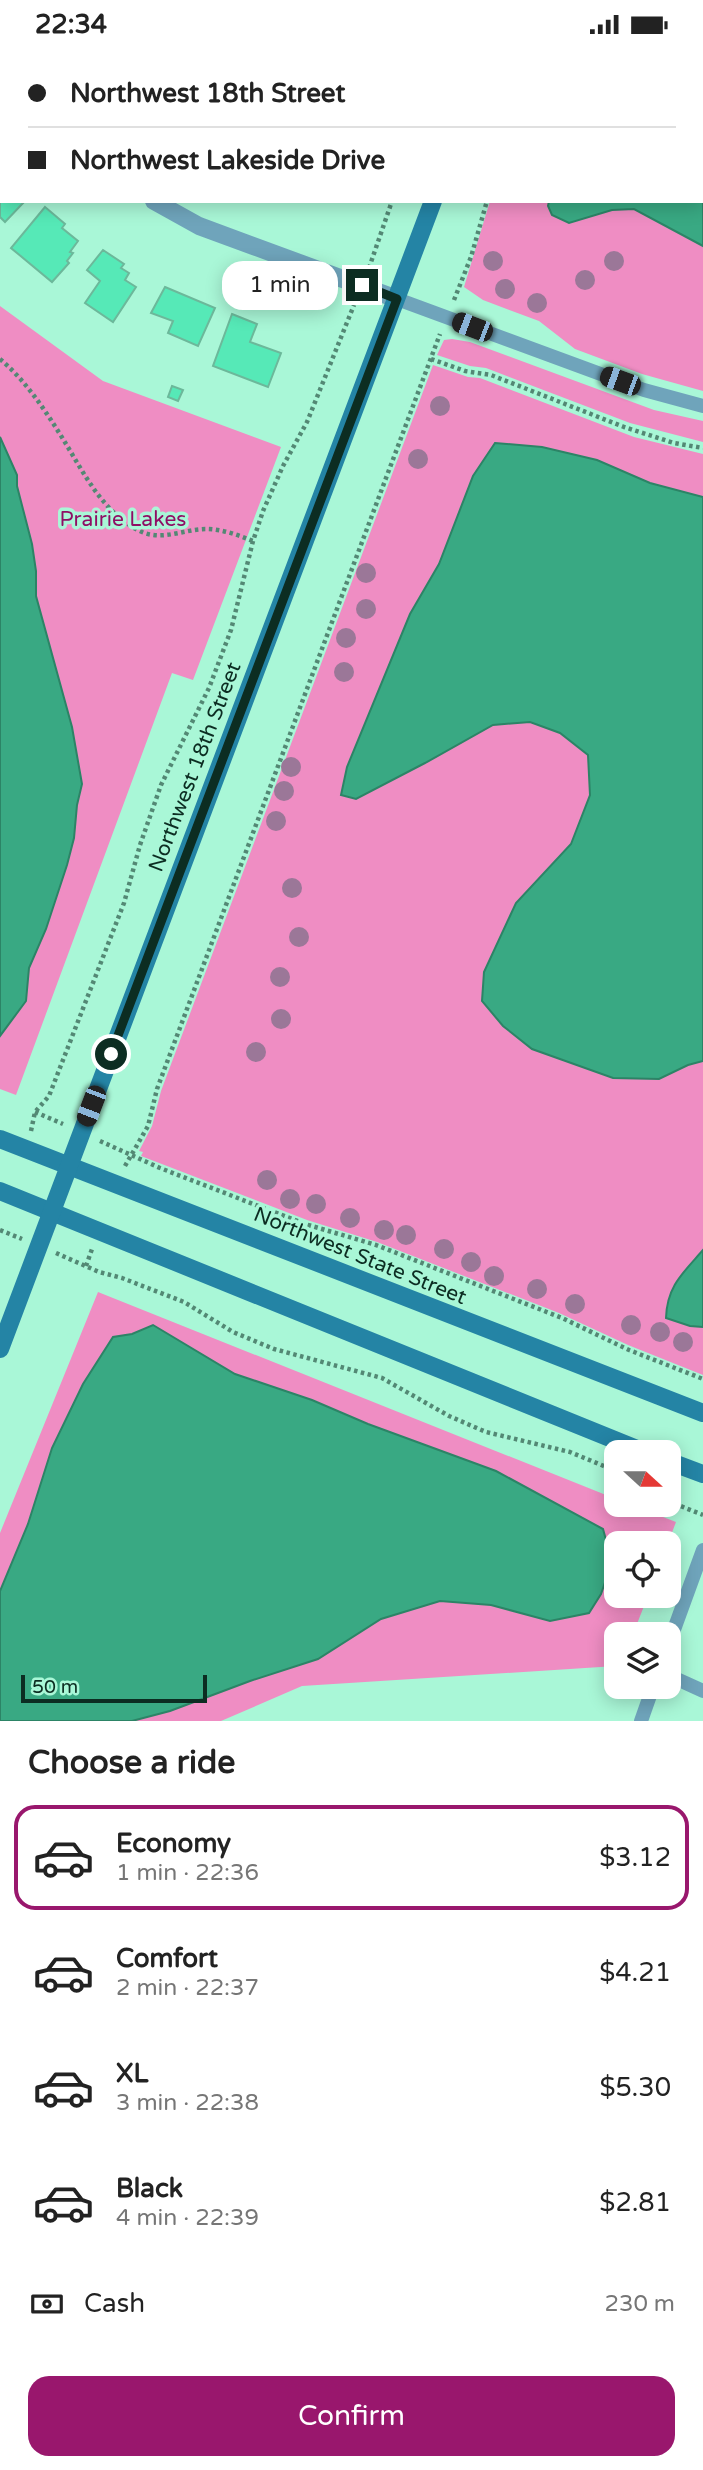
<!DOCTYPE html>
<meta charset="utf-8">
<style>
:root{--surface:#fff;--page:#f6f6f6;--text:#222;--muted:#767676;--line:#e0e0e0;--accent:#99176d}
body{margin:0;font-family:"Varela Round",sans-serif;background:var(--page);color:var(--text);height:100vh;display:flex;flex-direction:column;font-size:26px;white-space:nowrap}
*{box-sizing:border-box;margin:0}
p{font-size:23px;color:var(--muted)}
.icon{flex:none;width:38px;height:38px;fill:none;stroke:currentColor;stroke-width:2;stroke-linecap:round;stroke-linejoin:round}
.map{position:relative;height:1672px;overflow:hidden}
.side{display:flex;flex-direction:column;background:var(--surface);flex:1}
.side>*{flex:none}
.banner{position:absolute;left:0px;top:0px;width:704px;height:154px;box-shadow:0 4px 18px #0003;display:grid;align-content:center;height:154px;padding:0 28px;background:var(--surface)}
.needle{width:46px;rotate:111deg}
.fabs{position:absolute;left:604px;top:1391px;display:grid;gap:14px}
.fabs a{display:grid;place-items:center;width:77px;height:77px;border-radius:14px;background:var(--surface);box-shadow:0 4px 18px #0003;font-size:35px}
.scale{position:absolute;left:21px;bottom:18px;width:186px;box-sizing:border-box;padding-left:7px;border:4px solid #0c2d22;border-top:0;font-size:19px;line-height:24px;white-space:nowrap;color:#0c2d22;-webkit-text-stroke:5px #a9f7d7;paint-order:stroke}
.end{position:absolute;width:32px;height:32px;margin:-16px;border:9px solid #0c2d22;background:#fff;box-shadow:0 0 0 4px #fff}
.from{border-radius:50%}
.bubble{position:absolute;height:49px;border-radius:21px;background:var(--surface);box-shadow:0 4px 18px #0003;font-size:23px;font-weight:600;line-height:49px;text-align:center}
.car{position:absolute;width:21px;height:42px;margin:-21px -10px;border-radius:9px;box-shadow:0 0 5px 2px #0007;background:linear-gradient(#222 24%,#8ab4d8 0 40%,#222 0 76%,#8ab4d8 0 86%,#222 0)}
.banner b{display:flex;align-items:center;gap:24px;height:66px;font-size:26px}
.banner b+b{border-top:2px solid var(--line)}
.banner i{width:18px;height:18px;background:var(--text)}
ul{padding:0;list-style:none}
li{display:flex;align-items:center;gap:21px;height:105px;margin:0 14px 10px;padding:0 14px;border:4px solid transparent;border-radius:21px}
li div{flex:1}
li b{display:block;font-size:26px}
li em{font-style:normal;font-weight:600}
li.active{border-color:var(--accent)}
li>.icon{width:63px;height:63px;stroke-width:1.5}
h2{padding:0 28px;font-size:32px;line-height:84px}
.pay{display:flex;align-items:center;gap:18px;height:77px;padding:0 28px;font-size:26px}
.pay p{margin-inline-start:auto}
.button{display:flex;gap:14px;margin-top:auto;padding:14px 28px}
.button a{flex:1;height:80px;border-radius:21px;background:var(--accent);color:#fff;font-size:28px;font-weight:600;line-height:80px;text-align:center}
.status{display:flex;justify-content:space-between;align-items:center;height:49px;padding:0 35px;background:var(--surface);direction:ltr}
.status svg{height:19px;fill:currentColor}
.map>svg:first-child{display:block}
.green{fill:#ef8dc3}
.water{fill:#39a983;stroke:#2c8466;stroke-width:2}
.building{fill:#56e9b7;stroke:#6cb89a;stroke-width:2}
.lines{fill:none;stroke-linecap:round;stroke-linejoin:round}
.path{stroke:#538874;stroke-width:4.5;stroke-dasharray:3.5 3.5;stroke-linecap:butt}
.service{stroke:#6fa4bb;stroke-width:14}
.minor{stroke:#6fa4bb;stroke-width:18}
.secondary{stroke:#2484a5;stroke-width:18}
.tree{fill:#9b7798}
.route{stroke:#0c2d22;stroke-width:9}
.labels{text-anchor:middle;dominant-baseline:central;stroke-width:7;stroke-linejoin:round;paint-order:stroke}
.park-label{font-size:21px;fill:#8f0e64;stroke:#a9f7d7}
.street-label{font-size:21px;fill:#0c2d22;stroke:#a9f7d7}
</style>
<div class="status"><b>22:34</b><svg viewBox="0 0 49 12"><path d="M0 12V9h3v3zM5 12V6h3v6zM10 12V3h3v9zM15 12V0h3v12zM26 1h20v11H26zM47 4h2v5h-2z"/></svg></div>
<div class="map">
<svg width="703" height="1672" viewBox="0 0 703 1672">
<rect width="100%" height="100%" fill="#a9f7d7"/>
<!-- green -->
<g class="green">
<path d="M548 0H703V342L642 325 575 300 539 272 483 251 464 238 490 152H702V2H547Z"/>
<path d="M0 257 103 332 281 398 193 631 172 624 16 1046 0 1040Z"/>
<path d="M452 290 470 293 654 361 703 372V393L630 374 486 319 470 317 437 306 444 291Z"/>
<path d="M433 316 468 328 480 329 634 388 703 405V1326L628 1296 559 1264 377 1193 307 1171 141 1107 143 1103 139 1102 152 1077 161 1042Z"/>
<path d="M98 1243 616 1450V1456H632L676 1473 668 1494H616V1547H648L633 1585 616 1586V1617L302 1637 221 1672H0V1484Z"/>
</g>
<!-- water -->
<g class="water">
<path d="M611 0H703V197L634 160 612 161 569 174 552 166 548 157 549 152H702V2H610Z"/>
<path d="M0 388 17 426V437L32 495 36 522V547L72 678 82 735 77 756 74 789 67 816 46 880 29 919 26 952 0 987Z"/>
<path d="M495 394 542 398 597 411 650 434 703 448V1012L688 1016 659 1030 613 1029 532 1000 503 977 482 952 484 923 516 854 571 795 590 746 588 706 560 684 530 673 493 676 425 714 356 750 341 746 347 718 410 565 439 515 473 427Z"/>
<path d="M703 1201V1278L690 1277 666 1269C667 1237 683 1224 703 1201Z"/>
<path d="M153 1276 235 1325 312 1351 368 1375 496 1422 603 1480 612 1513 601 1545 589 1564 550 1572 491 1556 440 1552 381 1570 318 1610 250 1632 170 1662 132 1672H0V1542L28 1475 52 1399 83 1335 113 1288 132 1285Z"/>
</g>
<!-- building -->
<g class="building">
<path d="M0 113 2 152H25L5 173 0 168Z"/>
<path d="M45 158 65 175 62 179 78 192 70 203 73 204 67 212 69 214 52 233 11 199Z"/>
<path d="M103 201 124 215 121 219 129 224 125 231 136 238 113 273 85 254 100 232 87 221Z"/>
<path d="M165 238 215 259 198 297 168 284 173 272 151 264Z"/>
<path d="M232 265 257 275 250 293 281 304 268 338 213 317Z"/>
<path d="M172 337 183 341 178 352 168 348Z"/>
</g>
<g class="lines">
<!-- path -->
<g class="path">
<path d="M439 2 440 0"/>
<path d="M543 2 544 0"/>
<path d="M369 219 392 152"/>
<path d="M454 251 471 208 487 152"/>
<path d="M0 310C26 332 45 361 63 390 84 424 103 465 142 483 163 492 185 480 206 480 222 480 238 486 253 492"/>
<path d="M431 310 465 322 491 326 624 378 674 394 703 399"/>
<path d="M35 1063 63 1075"/>
<path d="M31 1082 35 1063 49 1047 124 854 140 796 161 736 209 639 231 581 253 492 263 462 283 417 307 373 354 256"/>
<path d="M100 1092 160 1119 305 1175 376 1196 562 1269 629 1301 703 1330"/>
<path d="M125 1117 148 1077 157 1040 440 285"/>
<path d="M0 1181 22 1190"/>
<path d="M56 1204 99 1223 122 1229 184 1253 233 1283 274 1300 382 1329 449 1367 486 1383 570 1403 616 1422"/>
<path d="M86 1217 92 1200"/>
<path d="M668 1452 703 1466"/>
</g>
<!-- service -->
<g class="service">
<path d="M397 250 644 341 703 357"/>
<path d="M668 1597 703 1501"/>
<path d="M668 1626 703 1642"/>
<path d="M641 1672 653 1638"/>
</g>
<!-- minor -->
<g class="minor">
<path d="M5 0 6 2"/>
<path d="M154 152 199 177 397 250"/>
</g>
<!-- secondary -->
<g class="secondary">
<path d="M490 2 491 0"/>
<path d="M0 1090 703 1364"/>
<path d="M0 1142 647 1404"/>
<path d="M0 1300 433 152"/>
<path d="M668 1412 703 1425"/>
</g>
</g>
<!-- trees -->
<g class="tree">
<circle cx="493" cy="212" r="10"/>
<circle cx="614" cy="212" r="10"/>
<circle cx="585" cy="231" r="10"/>
<circle cx="505" cy="240" r="10"/>
<circle cx="537" cy="254" r="10"/>
<circle cx="440" cy="357" r="10"/>
<circle cx="418" cy="410" r="10"/>
<circle cx="366" cy="524" r="10"/>
<circle cx="366" cy="560" r="10"/>
<circle cx="346" cy="589" r="10"/>
<circle cx="344" cy="623" r="10"/>
<circle cx="291" cy="718" r="10"/>
<circle cx="284" cy="742" r="10"/>
<circle cx="276" cy="772" r="10"/>
<circle cx="292" cy="839" r="10"/>
<circle cx="299" cy="888" r="10"/>
<circle cx="280" cy="928" r="10"/>
<circle cx="281" cy="970" r="10"/>
<circle cx="256" cy="1003" r="10"/>
<circle cx="267" cy="1131" r="10"/>
<circle cx="290" cy="1150" r="10"/>
<circle cx="316" cy="1155" r="10"/>
<circle cx="350" cy="1169" r="10"/>
<circle cx="384" cy="1181" r="10"/>
<circle cx="406" cy="1186" r="10"/>
<circle cx="444" cy="1200" r="10"/>
<circle cx="471" cy="1213" r="10"/>
<circle cx="494" cy="1227" r="10"/>
<circle cx="537" cy="1240" r="10"/>
<circle cx="575" cy="1255" r="10"/>
<circle cx="631" cy="1276" r="10"/>
<circle cx="660" cy="1283" r="10"/>
<circle cx="683" cy="1293" r="10"/>
</g>
<g class="lines">
<!-- route -->
<path class="route" d="M111 1005 397 250 362 236"/>
</g>
<g class="labels">
<!-- park labels -->
<g class="park-label">
<text x="123" y="470">Prairie Lakes</text>
</g>
<!-- street labels -->
<g class="street-label">
<text transform="translate(195 718) rotate(-69)">Northwest 18th Street</text>
<text transform="translate(360 1207) rotate(22)">Northwest State Street</text>
</g>
</g>
</svg>
<div class="fabs">
<a><svg class="needle" viewBox="-14 -14 28 28"><path d="M0-13l5 13h-10z" fill="#e53935"/><path d="M0 13l5-13h-10z" fill="#767676"/></svg></a>
<a><svg class="icon" aria-label="locate" viewBox="0 0 24 24"><circle cx="12" cy="12" r="6"/><path d="M12 2v4M12 18v4M2 12h4M18 12h4"/></svg></a>
<a><svg class="icon" aria-label="layers" viewBox="0 0 24 24"><path d="M12 4l9 5-9 5-9-5zM3 14l9 5 9-5"/></svg></a>
</div>
<div class="scale">50 m</div>
<i class="end from" style="left:111px;top:1005px"></i>
<i class="end" style="left:362px;top:236px"></i>
<div class="bubble" style="left:222px;top:212px;width:116px">1 min</div>
<i class="car" style="left:472px;top:278px;rotate:291deg"></i>
<i class="car" style="left:620px;top:332px;rotate:290deg"></i>
<i class="car" style="left:91px;top:1057px;rotate:201deg"></i>
<div class="banner">
<b><i class="from"></i>Northwest 18th Street</b>
<b><i></i>Northwest Lakeside Drive</b>
</div>
</div>
<section class="side">
<h2>Choose a ride</h2>
<ul>
<li class="active"><svg class="icon" aria-label="car" viewBox="0 0 24 24"><path d="M5 17H2v-5l4-1 3-4h7l3 4 3 1v5h-3M9 17h6M6 11h13"/><circle cx="7" cy="17" r="2"/><circle cx="17" cy="17" r="2"/></svg><div><b>Economy</b><p>1 min · 22:36</p></div><em>$3.12</em></li>
<li><svg class="icon" aria-label="car" viewBox="0 0 24 24"><path d="M5 17H2v-5l4-1 3-4h7l3 4 3 1v5h-3M9 17h6M6 11h13"/><circle cx="7" cy="17" r="2"/><circle cx="17" cy="17" r="2"/></svg><div><b>Comfort</b><p>2 min · 22:37</p></div><em>$4.21</em></li>
<li><svg class="icon" aria-label="car" viewBox="0 0 24 24"><path d="M5 17H2v-5l4-1 3-4h7l3 4 3 1v5h-3M9 17h6M6 11h13"/><circle cx="7" cy="17" r="2"/><circle cx="17" cy="17" r="2"/></svg><div><b>XL</b><p>3 min · 22:38</p></div><em>$5.30</em></li>
<li><svg class="icon" aria-label="car" viewBox="0 0 24 24"><path d="M5 17H2v-5l4-1 3-4h7l3 4 3 1v5h-3M9 17h6M6 11h13"/><circle cx="7" cy="17" r="2"/><circle cx="17" cy="17" r="2"/></svg><div><b>Black</b><p>4 min · 22:39</p></div><em>$2.81</em></li>
</ul>
<div class="pay"><svg class="icon" aria-label="cash" viewBox="0 0 24 24"><path d="M3 7h18v10H3z"/><circle cx="12" cy="12" r="2"/></svg>Cash<p>230 m</p></div>
<div class="button"><a>Confirm</a></div>
</section>
